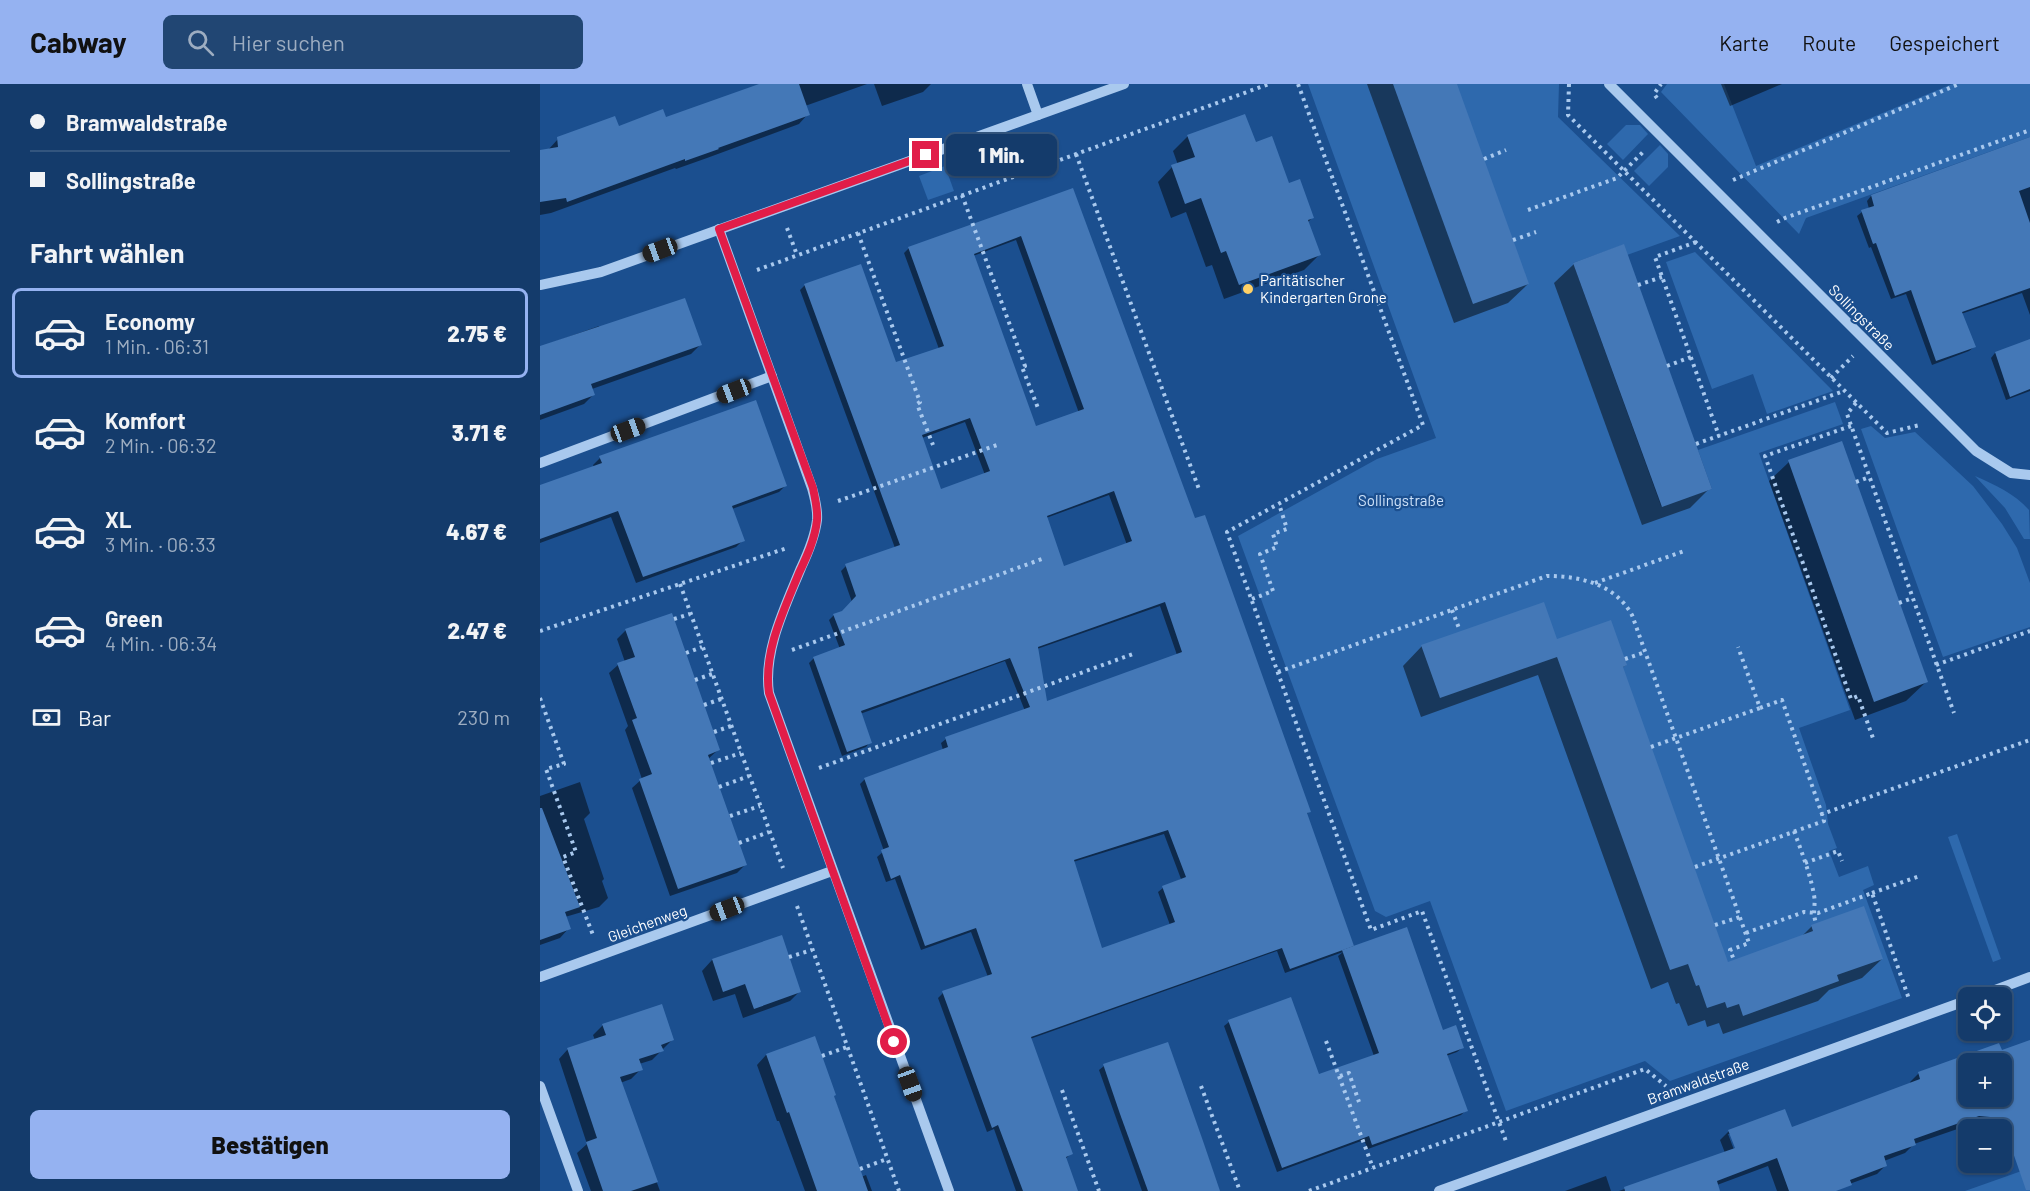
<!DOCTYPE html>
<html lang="de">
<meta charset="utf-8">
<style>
:root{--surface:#143b6b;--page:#214673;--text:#f1f3f6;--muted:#9dadc1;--line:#33557e;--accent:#95b2f1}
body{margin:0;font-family:Barlow,sans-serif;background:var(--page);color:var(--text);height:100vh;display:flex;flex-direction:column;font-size:22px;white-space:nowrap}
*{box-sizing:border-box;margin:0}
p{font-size:20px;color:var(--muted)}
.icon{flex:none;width:33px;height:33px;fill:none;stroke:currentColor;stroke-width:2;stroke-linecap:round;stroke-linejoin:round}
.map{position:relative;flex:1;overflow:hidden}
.panel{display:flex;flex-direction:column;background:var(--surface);width:540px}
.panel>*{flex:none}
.top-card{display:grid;align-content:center;height:132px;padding:0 30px;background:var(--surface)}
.buttons{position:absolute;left:1418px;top:903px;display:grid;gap:12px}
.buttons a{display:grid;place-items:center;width:54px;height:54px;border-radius:9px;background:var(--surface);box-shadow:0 2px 4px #0004,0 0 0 2px var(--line);font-size:30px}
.end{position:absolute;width:27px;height:27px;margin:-14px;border:8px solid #e11d48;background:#fff;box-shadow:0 0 0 3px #fff}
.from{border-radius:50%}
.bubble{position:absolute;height:42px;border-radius:9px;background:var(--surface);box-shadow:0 2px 4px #0004,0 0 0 2px var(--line);font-size:20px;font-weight:800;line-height:42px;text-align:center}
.car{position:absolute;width:18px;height:36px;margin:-18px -9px;border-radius:8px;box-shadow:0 0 4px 2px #0007;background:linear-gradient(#222 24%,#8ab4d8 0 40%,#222 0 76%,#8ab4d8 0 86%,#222 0)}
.top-card b{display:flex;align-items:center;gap:21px;height:57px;font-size:22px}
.top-card b+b{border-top:2px solid var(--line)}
.top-card i{width:15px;height:15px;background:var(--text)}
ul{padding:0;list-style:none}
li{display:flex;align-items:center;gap:18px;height:90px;margin:0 12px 9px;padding:0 18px;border:3px solid transparent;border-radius:9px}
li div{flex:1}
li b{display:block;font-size:22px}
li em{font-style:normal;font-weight:800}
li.current{border-color:var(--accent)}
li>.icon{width:54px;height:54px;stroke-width:1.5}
h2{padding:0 30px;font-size:27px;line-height:72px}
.pay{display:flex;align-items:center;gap:15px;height:66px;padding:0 30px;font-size:22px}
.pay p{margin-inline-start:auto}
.cta{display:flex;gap:12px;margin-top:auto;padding:12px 30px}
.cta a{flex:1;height:69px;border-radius:9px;background:var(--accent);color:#111;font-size:24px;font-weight:800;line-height:69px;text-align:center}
header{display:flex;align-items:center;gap:36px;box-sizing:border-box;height:84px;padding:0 30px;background:var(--accent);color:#111}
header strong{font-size:28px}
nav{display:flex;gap:33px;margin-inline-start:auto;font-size:21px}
.search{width:420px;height:54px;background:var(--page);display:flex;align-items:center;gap:15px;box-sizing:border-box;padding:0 21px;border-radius:9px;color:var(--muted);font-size:22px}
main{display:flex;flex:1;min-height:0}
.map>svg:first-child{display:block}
.green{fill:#2e69ad}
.shadow{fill:#0007;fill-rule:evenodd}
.building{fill:#4478b7;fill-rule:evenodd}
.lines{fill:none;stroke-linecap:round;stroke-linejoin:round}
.path{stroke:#a9c9ee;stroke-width:4;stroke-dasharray:3 4.5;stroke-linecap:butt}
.minor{stroke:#a9c9ee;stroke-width:10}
.route{stroke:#e11d48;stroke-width:8}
.poi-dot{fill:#ffd166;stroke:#1b4f8f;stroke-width:2}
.labels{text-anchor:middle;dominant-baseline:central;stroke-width:4.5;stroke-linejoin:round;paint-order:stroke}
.poi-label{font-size:15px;fill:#fff;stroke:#1b4f8f;text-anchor:start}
.street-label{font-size:15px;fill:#fff;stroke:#1b4f8f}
.park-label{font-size:15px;fill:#cfe3fa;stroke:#1b4f8f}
</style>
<header>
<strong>Cabway</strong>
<div class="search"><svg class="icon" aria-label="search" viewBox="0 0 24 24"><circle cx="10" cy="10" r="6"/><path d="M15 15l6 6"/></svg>Hier suchen</div>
<nav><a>Karte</a><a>Route</a><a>Gespeichert</a></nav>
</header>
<main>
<section class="panel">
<div class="top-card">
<b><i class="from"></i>Bramwaldstraße</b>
<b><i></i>Sollingstraße</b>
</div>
<h2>Fahrt wählen</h2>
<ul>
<li class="current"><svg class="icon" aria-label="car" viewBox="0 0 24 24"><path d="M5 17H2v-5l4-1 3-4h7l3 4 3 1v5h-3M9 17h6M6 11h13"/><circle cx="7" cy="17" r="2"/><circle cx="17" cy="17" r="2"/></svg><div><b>Economy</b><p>1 Min. · 06:31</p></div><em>2.75 €</em></li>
<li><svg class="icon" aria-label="car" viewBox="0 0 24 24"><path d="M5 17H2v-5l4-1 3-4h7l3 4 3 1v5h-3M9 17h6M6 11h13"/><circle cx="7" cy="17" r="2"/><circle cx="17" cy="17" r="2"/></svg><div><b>Komfort</b><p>2 Min. · 06:32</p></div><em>3.71 €</em></li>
<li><svg class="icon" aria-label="car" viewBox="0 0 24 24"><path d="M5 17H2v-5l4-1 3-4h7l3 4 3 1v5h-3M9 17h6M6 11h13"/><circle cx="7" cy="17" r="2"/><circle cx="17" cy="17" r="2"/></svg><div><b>XL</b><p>3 Min. · 06:33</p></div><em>4.67 €</em></li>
<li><svg class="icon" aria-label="car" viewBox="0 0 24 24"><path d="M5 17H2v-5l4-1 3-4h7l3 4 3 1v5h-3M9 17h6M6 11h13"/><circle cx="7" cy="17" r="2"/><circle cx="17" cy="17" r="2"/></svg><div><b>Green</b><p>4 Min. · 06:34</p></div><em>2.47 €</em></li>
</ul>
<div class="pay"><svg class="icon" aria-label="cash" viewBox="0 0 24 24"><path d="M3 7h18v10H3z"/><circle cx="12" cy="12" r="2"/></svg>Bar<p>230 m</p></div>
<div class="cta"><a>Bestätigen</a></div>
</section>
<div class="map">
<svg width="1490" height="1107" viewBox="0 0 1490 1107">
<rect width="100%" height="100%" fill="#1b4f8f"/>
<!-- green -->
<g class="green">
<path d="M768 0H1019L1018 33 1140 152 1087 171 1083 161 1033 179 1121 422 1172 405 1158 366 1295 318 1303 340 1219 369 1310 626 1259 644 1286 721 1288 740 1297 764 1289 767 1299 793 1328 782 1334 801 1323 806 1362 914 1130 997 1105 977 966 1027 890 817 846 833 835 827 698 452 837 375 896 354Z"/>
<path d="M1127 0H1184L1216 82 1412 0H1490V53L1266 134 1259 150 1121 8Z"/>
<path d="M1086 41H1100L1108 50 1083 76 1067 60Z"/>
<path d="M1120 61 1128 70V83L1109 102 1094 87Z"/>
<path d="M405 82 414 107 388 116 379 92Z"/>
<path d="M1155 168 1293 307 1227 330 1213 290 1172 305 1126 178Z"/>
<path d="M1331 342 1345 354 1375 348 1433 402 1462 440 1477 464 1490 499V543L1403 573 1321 345Z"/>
<path d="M1435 392C1455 401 1474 409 1489 426L1490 455H1484L1465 424Z"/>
<path d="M1417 750 1461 875 1453 878 1408 753Z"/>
<path d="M1490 1084V1107H1425Z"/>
</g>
<!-- shadow -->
<g class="shadow">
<path d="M223 0H327L265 22 268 30 259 40 167 74 136 85 135 84 11 129 0 131V67L8 66 18 55 125 35Z"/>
<path d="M334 0H391L383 8 342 22Z"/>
<path d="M827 0H915L988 200 968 219 914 239Z"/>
<path d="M1181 0H1242L1190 22Z"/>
<path d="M648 52 715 60 748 101 772 134 767 139 779 171 764 186 684 215 672 181 666 183 646 128 631 134 618 98 632 83 638 81 633 67Z"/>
<path d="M1490 55V231L1482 209 1421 230 1434 263 1429 267 1392 281 1366 210 1351 215 1331 163 1329 164 1317 132 1322 128 1329 125 1327 117 1331 112Z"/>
<path d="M533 106 654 436 769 727 766 731 813 861 902 947 922 964 917 968 906 972 926 1026 921 1031 828 1065 824 1056 737 1088 684 942 689 938 751 915 778 992 834 972 798 872 803 868 745 889 737 867 490 955 532 1069 525 1075 537 1107H476L454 1045 447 1048 398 914 403 909 448 893 431 848 381 866 355 795 346 798 337 773 344 767 320 700 325 695 403 666 401 659 406 655 485 627 465 577 320 630 330 658 326 663 302 672 269 579 274 574 300 565 289 536 294 531 302 528 312 518 301 487 306 482 355 464 260 206 265 201 355 280 399 265 364 169 369 164ZM476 156 539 329 495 343 433 172ZM425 338 445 391 400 407 382 354ZM569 411 587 461 523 484 506 434ZM620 522 637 571 506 619 497 565ZM624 750 641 795 623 804 618 808 630 841 561 866 533 778Z"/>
<path d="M1034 180 1170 404 1150 424 1102 441 1014 199Z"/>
<path d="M59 242 60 245 160 261 151 270 52 305 53 311 44 320 0 336V263Z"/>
<path d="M1490 257V307L1466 316 1451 274 1455 269Z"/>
<path d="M60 374 246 401 239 408 192 425 203 456 196 463 96 499 71 433 0 459V403L54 383 53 381Z"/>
<path d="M1249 378 1386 598 1366 617 1315 636 1229 397Z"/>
<path d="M131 531 178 666 168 675 205 781 197 789 130 812 92 704 102 695 85 646 88 642 69 589 78 581 85 578 77 555 86 546Z"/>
<path d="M1016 557 1086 581 1082 584 1188 880 1260 854 1272 842 1342 875 1322 894 1289 906 1278 917 1183 950 1179 939 1167 943 1165 936 1148 942 1139 919 1136 920 1128 898 1111 905 998 591 881 633 863 582 882 562Z"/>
<path d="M40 698 50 729 44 735 64 795 62 797 68 814 59 823 25 833 29 844 20 854 0 861V712Z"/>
<path d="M241 853 260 907 250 917 203 934 195 910 173 917 162 887 172 876Z"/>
<path d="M63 941 132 956 112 976 99 980 101 985 91 995 80 999 120 1107H51L37 1069 47 1060 19 975 28 965 55 956 53 951Z"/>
<path d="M274 954 321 1093 326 1091 332 1107H265L239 1037H237L217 981 226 971Z"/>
<path d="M1458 961 1490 1063 1463 1073 1461 1046H1453L1452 1042 1429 1041 1374 1060 1365 1069 1344 1077 1346 1081 1337 1090 1290 1107H1237L1228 1082 1177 1101 1179 1107H1079L1185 1069 1180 1056 1189 1047 1251 1045 1371 1000 1370 998 1379 989ZM1428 980H1461V1012H1428ZM1188 1050H1191L1199 1070 1196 1071Z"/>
<path d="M564 982 678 1107H602L559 986Z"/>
<path d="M1066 1092 1071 1107H1025Z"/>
</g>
<!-- building -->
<g class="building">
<path d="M219 0H259L270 31 178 64 179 65 145 77V75L27 118 26 114 0 118V66L18 63 17 53 75 32 79 42 123 25 126 33Z"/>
<path d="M853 0H917L989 200 933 220Z"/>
<path d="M705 30 716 58 732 52 749 99 760 95 774 134 768 136 781 171 699 201 686 167 681 169 661 114 645 120 631 81 655 73 647 51Z"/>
<path d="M1490 53V103L1479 107 1490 139V204L1422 228 1436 263 1396 277 1371 206 1355 212 1336 159 1333 160 1321 126 1334 122 1331 111Z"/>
<path d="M533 104 655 434 665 431 771 728 767 729 814 862 750 885 742 864 491 953 533 1070 526 1073 538 1107H483L458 1041 452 1044 402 907 452 890 436 844 385 862 360 791 351 795 341 766 349 763 324 694 408 663 405 653 490 623 470 574 321 627 332 659 307 668 273 573 305 561 293 530 302 527 316 512 305 480 360 461 264 200 321 180 356 278 404 262 368 163ZM481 152 544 325 496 342 434 170ZM430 334 450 387 401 405 382 351ZM574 407 592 457 524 482 507 432ZM625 518 642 568 507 617 498 563ZM628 746 646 793 622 802 635 838 562 864 534 776Z"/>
<path d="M1084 160 1172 405 1122 423 1033 179Z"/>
<path d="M145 214 162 261 51 300 55 311 0 331V262Z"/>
<path d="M1490 255V305L1470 313 1455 268Z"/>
<path d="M216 316 247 402 192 422 205 457 103 493 78 427 0 455V401L62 379 59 372Z"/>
<path d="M1302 357 1388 598 1334 618 1248 376Z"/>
<path d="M1004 518 1017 555 1071 536 1087 581 1083 583 1188 878 1273 847 1271 841 1324 822 1343 875 1297 891 1299 897 1203 932 1199 920 1187 924 1185 918 1167 924 1159 901 1156 902 1148 880 1130 886 1017 573 900 614 881 561Z"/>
<path d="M132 529 180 666 168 671 207 781 138 805 99 695 112 690 92 636 97 634 77 579 95 573 85 545Z"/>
<path d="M0 724H2L40 823 25 828 31 845 0 856Z"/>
<path d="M867 843 903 946 916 941 924 964 907 970 928 1027 832 1061 829 1052 742 1084 688 936 751 913 779 990 839 969 802 866Z"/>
<path d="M242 851 261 908 214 925 205 900 183 908 172 875Z"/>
<path d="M122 920 134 956 121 961 124 967 99 975 103 986 80 993 118 1098 91 1107H63L46 1058 57 1054 27 964 66 951 62 940Z"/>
<path d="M275 952 296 1011 294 1012 328 1107H277L249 1028 247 1029 226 970Z"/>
<path d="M1490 956V1106H1486L1461 1034 1439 1032 1374 1055 1376 1061 1344 1072 1347 1082 1310 1096 1312 1101 1296 1107H1249L1237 1074 1177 1097 1180 1107H1085L1084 1103 1195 1064 1188 1046 1245 1025 1252 1043 1380 995 1378 988 1459 959 1462 966ZM1428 980H1461V1012H1428Z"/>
<path d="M628 958 663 1057 680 1107H608L580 1030 563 980Z"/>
</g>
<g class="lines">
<!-- path -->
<g class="path">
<path d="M758 0 883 341 687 448 831 846 882 827 967 1060"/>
<path d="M1029 0 1028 31 1347 349 1380 341"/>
<path d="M1117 14 1114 10 1121 0"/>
<path d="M536 70 660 408"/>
<path d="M944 75 966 66"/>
<path d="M1193 96 1419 0"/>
<path d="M422 111 485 282 482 283 498 324"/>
<path d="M988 126 1077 94 1105 66"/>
<path d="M1237 138 1245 134 1490 46"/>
<path d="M247 144 257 171"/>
<path d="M318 149 380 318 377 320 393 361"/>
<path d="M973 156 996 148"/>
<path d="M1156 158 1115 173 1179 352"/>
<path d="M217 186 729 0"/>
<path d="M1098 201 1122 193"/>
<path d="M1127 282 1151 273"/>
<path d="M1291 294 1313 272"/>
<path d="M1316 319 1307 330 1414 629"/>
<path d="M1311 342 1225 372 1311 615 1318 612 1334 657"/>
<path d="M1156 360 1304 307"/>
<path d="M1316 398 1330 393"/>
<path d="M298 417 460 360"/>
<path d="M1055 499 1144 467"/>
<path d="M140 500 243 784"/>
<path d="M712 515 733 507 720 470 737 463 733 450 747 445 739 420"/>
<path d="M1359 519 1373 514"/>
<path d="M912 526 920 547"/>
<path d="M134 535 150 530"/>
<path d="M0 547 247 464"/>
<path d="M252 566 502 475"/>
<path d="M146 569 162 563"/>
<path d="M1085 575 1105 568"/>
<path d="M1396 581 1490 547"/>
<path d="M738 588 1007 492C1040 492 1075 500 1092 531L1209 859 1190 866 1194 876"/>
<path d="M155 596 172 590"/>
<path d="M0 614 24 680 6 685 36 768 23 773 53 851"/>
<path d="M164 621 181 615"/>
<path d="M1220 624 1242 616 1282 730"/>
<path d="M174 648 191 642"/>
<path d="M1111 663 1220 624 1198 563"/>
<path d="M171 679 201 669"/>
<path d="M279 684 593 570"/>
<path d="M179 703 209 692"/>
<path d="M190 732 220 722"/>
<path d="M1254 747C1262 769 1270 789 1274 811 1276 822 1272 828 1276 839"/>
<path d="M199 759 229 748"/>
<path d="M1265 779 1298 767 1302 777"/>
<path d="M1155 783 1284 737 1282 730 1490 656"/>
<path d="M1332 809 1380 792"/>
<path d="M257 822 359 1107"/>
<path d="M1175 841 1200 833"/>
<path d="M1206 849 1264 828 1278 829 1332 809 1369 915"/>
<path d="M249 873 272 866"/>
<path d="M786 957 833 1084"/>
<path d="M282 972 307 963"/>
<path d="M800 992 809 989 819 1018"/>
<path d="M661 1002 700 1107"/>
<path d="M522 1006 559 1107"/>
<path d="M320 1085 347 1075"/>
<path d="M769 1107 1105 985 1126 1002"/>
</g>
<!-- minor -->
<g class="minor">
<path d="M487 0 498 31"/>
<path d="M1069 0 1436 367 1471 389 1490 391"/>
<path d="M179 145 272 404C275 415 278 425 277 436 275 453 268 469 261 484 245 523 223 567 229 609L409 1107"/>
<path d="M0 201 61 188 584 0"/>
<path d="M0 379 232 292"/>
<path d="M0 893 292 787"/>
<path d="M1434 914 1490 893"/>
<path d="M0 1002 38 1107"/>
<path d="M899 1107 1428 916"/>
</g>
</g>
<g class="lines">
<!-- route -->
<path class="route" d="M354 958 229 609C223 568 244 526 259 489 267 472 275 455 277 436 278 425 275 415 273 404L179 145 386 71"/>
</g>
<!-- markers -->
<circle class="poi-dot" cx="708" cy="205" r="6"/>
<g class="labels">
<!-- poi labels -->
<g class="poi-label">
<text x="720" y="196">Paritätischer<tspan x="720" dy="17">Kindergarten Grone</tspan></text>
</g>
<!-- street labels -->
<g class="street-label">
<text transform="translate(1322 233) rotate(45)">Sollingstraße</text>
<text transform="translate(107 839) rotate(-20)">Gleichenweg</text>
<text transform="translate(1158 997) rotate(-20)">Bramwaldstraße</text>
</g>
<!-- park labels -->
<g class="park-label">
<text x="861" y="416">Sollingstraße</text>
</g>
</g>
</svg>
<div class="buttons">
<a><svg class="icon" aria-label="locate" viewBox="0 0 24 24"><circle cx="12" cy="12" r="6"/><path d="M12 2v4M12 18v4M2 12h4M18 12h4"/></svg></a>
<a>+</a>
<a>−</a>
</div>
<i class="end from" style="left:354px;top:958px"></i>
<i class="end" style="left:386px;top:71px"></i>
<div class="bubble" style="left:406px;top:50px;width:111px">1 Min.</div>
<i class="car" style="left:120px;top:166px;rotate:250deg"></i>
<i class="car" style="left:194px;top:307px;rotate:249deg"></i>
<i class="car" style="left:88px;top:346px;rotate:70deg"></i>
<i class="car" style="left:187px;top:825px;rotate:249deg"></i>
<i class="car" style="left:370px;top:1000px;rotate:160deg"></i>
</div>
</main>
